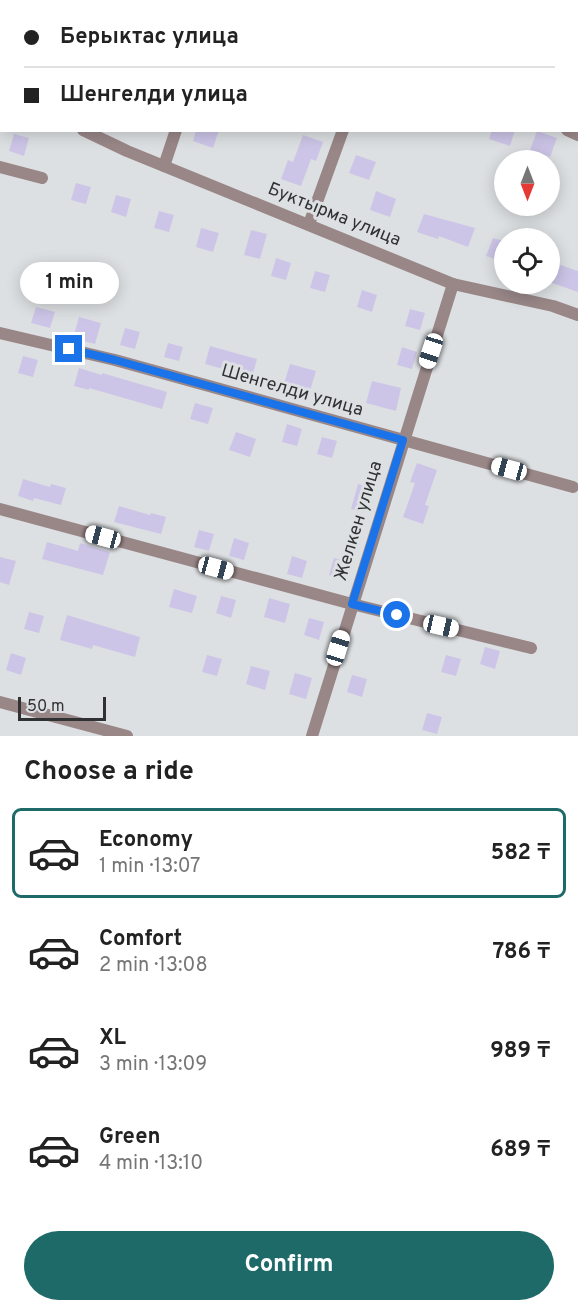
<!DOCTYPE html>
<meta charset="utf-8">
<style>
:root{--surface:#fff;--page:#f6f6f6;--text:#222;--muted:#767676;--line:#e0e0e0;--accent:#1d6a69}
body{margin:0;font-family:Overpass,sans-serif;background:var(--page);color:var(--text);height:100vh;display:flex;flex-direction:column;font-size:22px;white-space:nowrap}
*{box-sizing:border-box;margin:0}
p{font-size:20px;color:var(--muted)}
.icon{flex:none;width:33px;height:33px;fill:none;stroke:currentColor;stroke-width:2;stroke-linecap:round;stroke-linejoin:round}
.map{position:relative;height:736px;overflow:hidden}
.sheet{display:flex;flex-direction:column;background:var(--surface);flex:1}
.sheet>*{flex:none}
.hud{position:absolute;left:0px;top:0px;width:579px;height:132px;box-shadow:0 3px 15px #0003;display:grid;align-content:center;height:132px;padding:0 24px;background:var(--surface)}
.needle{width:39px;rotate:180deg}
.buttons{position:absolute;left:494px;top:150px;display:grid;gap:12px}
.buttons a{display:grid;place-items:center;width:66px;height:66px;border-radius:50%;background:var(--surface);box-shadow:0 3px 15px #0003;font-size:30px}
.scale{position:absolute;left:18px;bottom:15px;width:88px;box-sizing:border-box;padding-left:6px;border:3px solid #303132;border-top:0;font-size:16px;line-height:21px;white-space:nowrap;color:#303132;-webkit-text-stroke:4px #dde0e2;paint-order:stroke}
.end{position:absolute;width:27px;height:27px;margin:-14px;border:8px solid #1a73e8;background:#fff;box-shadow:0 0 0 3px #fff}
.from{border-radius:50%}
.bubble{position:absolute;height:42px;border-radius:21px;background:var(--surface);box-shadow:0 3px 15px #0003;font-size:20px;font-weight:700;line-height:42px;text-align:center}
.car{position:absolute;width:18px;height:36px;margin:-18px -9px;border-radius:8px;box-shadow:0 0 4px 2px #0007;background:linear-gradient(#fff 24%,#345 0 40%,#fff 0 76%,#345 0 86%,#fff 0)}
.hud b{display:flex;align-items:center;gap:21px;height:57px;font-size:22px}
.hud b+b{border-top:2px solid var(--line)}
.hud i{width:15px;height:15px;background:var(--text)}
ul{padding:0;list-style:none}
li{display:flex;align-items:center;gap:18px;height:90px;margin:0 12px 9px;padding:0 12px;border:3px solid transparent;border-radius:9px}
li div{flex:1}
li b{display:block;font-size:22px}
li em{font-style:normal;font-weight:700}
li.selected{border-color:var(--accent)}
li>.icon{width:54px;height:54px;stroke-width:1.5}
h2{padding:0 24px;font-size:27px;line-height:72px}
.action{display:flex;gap:12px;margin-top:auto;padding:12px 24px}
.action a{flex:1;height:69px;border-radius:36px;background:var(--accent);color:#fff;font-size:24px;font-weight:700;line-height:69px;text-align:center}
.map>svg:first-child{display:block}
.building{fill:#ccc5e7}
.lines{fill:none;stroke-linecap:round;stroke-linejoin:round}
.street{stroke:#998788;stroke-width:12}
.route{stroke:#1a73e8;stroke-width:8}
.labels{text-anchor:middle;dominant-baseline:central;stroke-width:6;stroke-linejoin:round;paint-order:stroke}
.street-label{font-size:18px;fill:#303132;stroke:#dde0e2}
</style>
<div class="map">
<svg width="578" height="736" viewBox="0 0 578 736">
<rect width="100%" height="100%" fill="#dde0e2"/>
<!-- building -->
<g class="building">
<path d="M196 130H219L213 148 193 141Z"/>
<path d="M492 130H515L510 146 489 139Z"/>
<path d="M537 131 557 138 550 157 530 150Z"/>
<path d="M14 134 29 138 24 156 9 151Z"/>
<path d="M303 135 323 142 316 161 311 159 301 186 281 179 288 160 293 162Z"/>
<path d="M356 155 376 162 369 180 349 173Z"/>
<path d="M76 183 91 187 86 204 71 200Z"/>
<path d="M376 191 396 199 390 217 370 210Z"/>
<path d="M116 195 131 199 126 217 111 212Z"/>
<path d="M159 211 174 215 169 232 154 228Z"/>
<path d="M424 214 475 228 468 247 439 236 438 239 417 232Z"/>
<path d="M201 228 219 233 213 252 196 247Z"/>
<path d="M251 230 267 234 260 259 244 255Z"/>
<path d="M493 238 504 241V262L486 256Z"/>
<path d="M276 258 291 263 286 280 271 276Z"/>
<path d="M549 261 578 271V292L549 282Z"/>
<path d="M315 271 330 275 325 292 310 288Z"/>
<path d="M362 290 377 295 372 312 357 307Z"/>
<path d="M36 307 55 312 50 328 31 323Z"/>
<path d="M410 309 425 313 420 330 405 326Z"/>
<path d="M79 317 101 323 95 344 73 338Z"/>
<path d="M125 328 140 332 135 349 120 345Z"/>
<path d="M168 343 183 347 179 361 164 357Z"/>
<path d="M210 346 257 359 252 377 205 364Z"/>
<path d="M402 347 417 352 412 369 397 365Z"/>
<path d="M23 356 38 360 33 377 18 373Z"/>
<path d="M290 364 316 371 309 394 283 387Z"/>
<path d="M79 368 102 375V373L167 392 162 409 89 388V390L74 386Z"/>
<path d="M372 381 401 388 396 411 366 403Z"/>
<path d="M195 403 213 408 208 424 190 419Z"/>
<path d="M287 424 302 429 297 446 282 442Z"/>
<path d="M236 432 256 439 250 457 229 450Z"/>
<path d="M322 437 337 441 332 458 317 454Z"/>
<path d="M417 463 437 470 425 505 429 506 423 524 403 517 415 483 410 482Z"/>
<path d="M23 479 50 487 51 484 66 488 61 505 34 498 33 501 18 496Z"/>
<path d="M358 484 371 488 364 512 351 509Z"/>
<path d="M119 506 150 515 151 513 166 517 161 534 114 522Z"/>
<path d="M199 530 214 534 209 551 194 547Z"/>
<path d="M234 538 249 543 244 560 229 556Z"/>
<path d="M47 542 78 551 80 543 110 552 103 575 42 559Z"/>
<path d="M292 556 307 561 302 578 287 574Z"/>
<path d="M0 557 16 561 9 585 0 582Z"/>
<path d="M334 558 349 562 344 580 329 575Z"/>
<path d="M174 589 197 596 192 613 169 607Z"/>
<path d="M221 596 236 600 231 618 216 613Z"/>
<path d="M269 598 290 604 285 623 264 617Z"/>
<path d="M29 612 44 616 39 633 24 629Z"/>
<path d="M67 615 140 637 135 657 93 645 92 649 60 640Z"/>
<path d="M309 618 324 622 319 640 304 635Z"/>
<path d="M485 647 500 651 495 669 480 664Z"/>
<path d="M11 653 26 658 21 675 6 670Z"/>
<path d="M207 655 222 659 217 676 202 672Z"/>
<path d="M446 655 461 659 456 676 441 672Z"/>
<path d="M251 666 270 671 265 690 246 684Z"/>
<path d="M295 673 312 678 306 699 289 694Z"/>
<path d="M352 675 367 679 362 697 347 692Z"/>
<path d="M427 713 442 717 437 734 422 730Z"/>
</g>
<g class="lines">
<!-- street -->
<g class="street">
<path d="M65 2 66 0"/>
<path d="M391 2V0"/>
<path d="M0 93 2 94"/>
<path d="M83 130 127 151 453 284 553 306 578 315"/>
<path d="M567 130 578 135"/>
<path d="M164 166 176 130"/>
<path d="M0 167 42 178"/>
<path d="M309 224 343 130"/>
<path d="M0 333 115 360 573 487"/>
<path d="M0 509 352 604 531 648"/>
<path d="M0 702 127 736"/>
<path d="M312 736 453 284"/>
</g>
</g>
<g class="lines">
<!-- route -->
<path class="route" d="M69 349 115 360 403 440 352 604 397 615"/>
</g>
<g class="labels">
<!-- street labels -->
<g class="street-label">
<text transform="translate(334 215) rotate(22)">Буктырма улица</text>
<text transform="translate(292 391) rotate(16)">Шенгелди улица</text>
<text transform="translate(359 521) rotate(-73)">Желкен улица</text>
</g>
</g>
</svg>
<div class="buttons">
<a><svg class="needle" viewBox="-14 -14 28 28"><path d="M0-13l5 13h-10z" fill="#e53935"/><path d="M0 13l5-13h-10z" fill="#767676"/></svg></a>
<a><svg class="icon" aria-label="locate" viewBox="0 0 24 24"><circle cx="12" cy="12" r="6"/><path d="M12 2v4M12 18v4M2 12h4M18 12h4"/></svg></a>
</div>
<div class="scale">50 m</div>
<i class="end from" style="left:397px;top:615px"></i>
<i class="end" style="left:69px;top:349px"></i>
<div class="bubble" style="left:20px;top:262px;width:99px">1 min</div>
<i class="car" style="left:431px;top:351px;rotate:198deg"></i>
<i class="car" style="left:509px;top:469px;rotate:285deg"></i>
<i class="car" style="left:103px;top:537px;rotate:285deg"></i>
<i class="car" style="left:216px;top:568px;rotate:105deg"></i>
<i class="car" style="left:441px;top:626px;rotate:103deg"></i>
<i class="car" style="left:338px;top:648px;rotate:17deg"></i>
<div class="hud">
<b><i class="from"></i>Берыктас улица</b>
<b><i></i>Шенгелди улица</b>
</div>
</div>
<section class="sheet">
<h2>Choose a ride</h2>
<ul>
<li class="selected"><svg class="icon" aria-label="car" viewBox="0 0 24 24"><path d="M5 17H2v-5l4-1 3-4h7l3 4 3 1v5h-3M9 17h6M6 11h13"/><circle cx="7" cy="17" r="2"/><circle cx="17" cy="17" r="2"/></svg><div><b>Economy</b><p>1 min · 13:07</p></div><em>582 ₸</em></li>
<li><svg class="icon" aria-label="car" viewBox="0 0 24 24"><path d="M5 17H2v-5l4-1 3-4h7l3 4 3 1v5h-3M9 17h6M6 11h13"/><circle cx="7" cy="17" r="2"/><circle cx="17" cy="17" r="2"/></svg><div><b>Comfort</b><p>2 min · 13:08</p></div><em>786 ₸</em></li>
<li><svg class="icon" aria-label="car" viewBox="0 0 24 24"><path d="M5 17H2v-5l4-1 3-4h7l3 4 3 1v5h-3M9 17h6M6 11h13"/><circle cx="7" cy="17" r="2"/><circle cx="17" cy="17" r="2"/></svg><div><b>XL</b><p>3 min · 13:09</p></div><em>989 ₸</em></li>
<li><svg class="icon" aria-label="car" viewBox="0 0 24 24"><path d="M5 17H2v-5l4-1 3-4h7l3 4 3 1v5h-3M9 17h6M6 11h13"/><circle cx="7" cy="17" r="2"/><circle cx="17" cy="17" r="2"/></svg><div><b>Green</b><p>4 min · 13:10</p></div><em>689 ₸</em></li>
</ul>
<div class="action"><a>Confirm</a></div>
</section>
